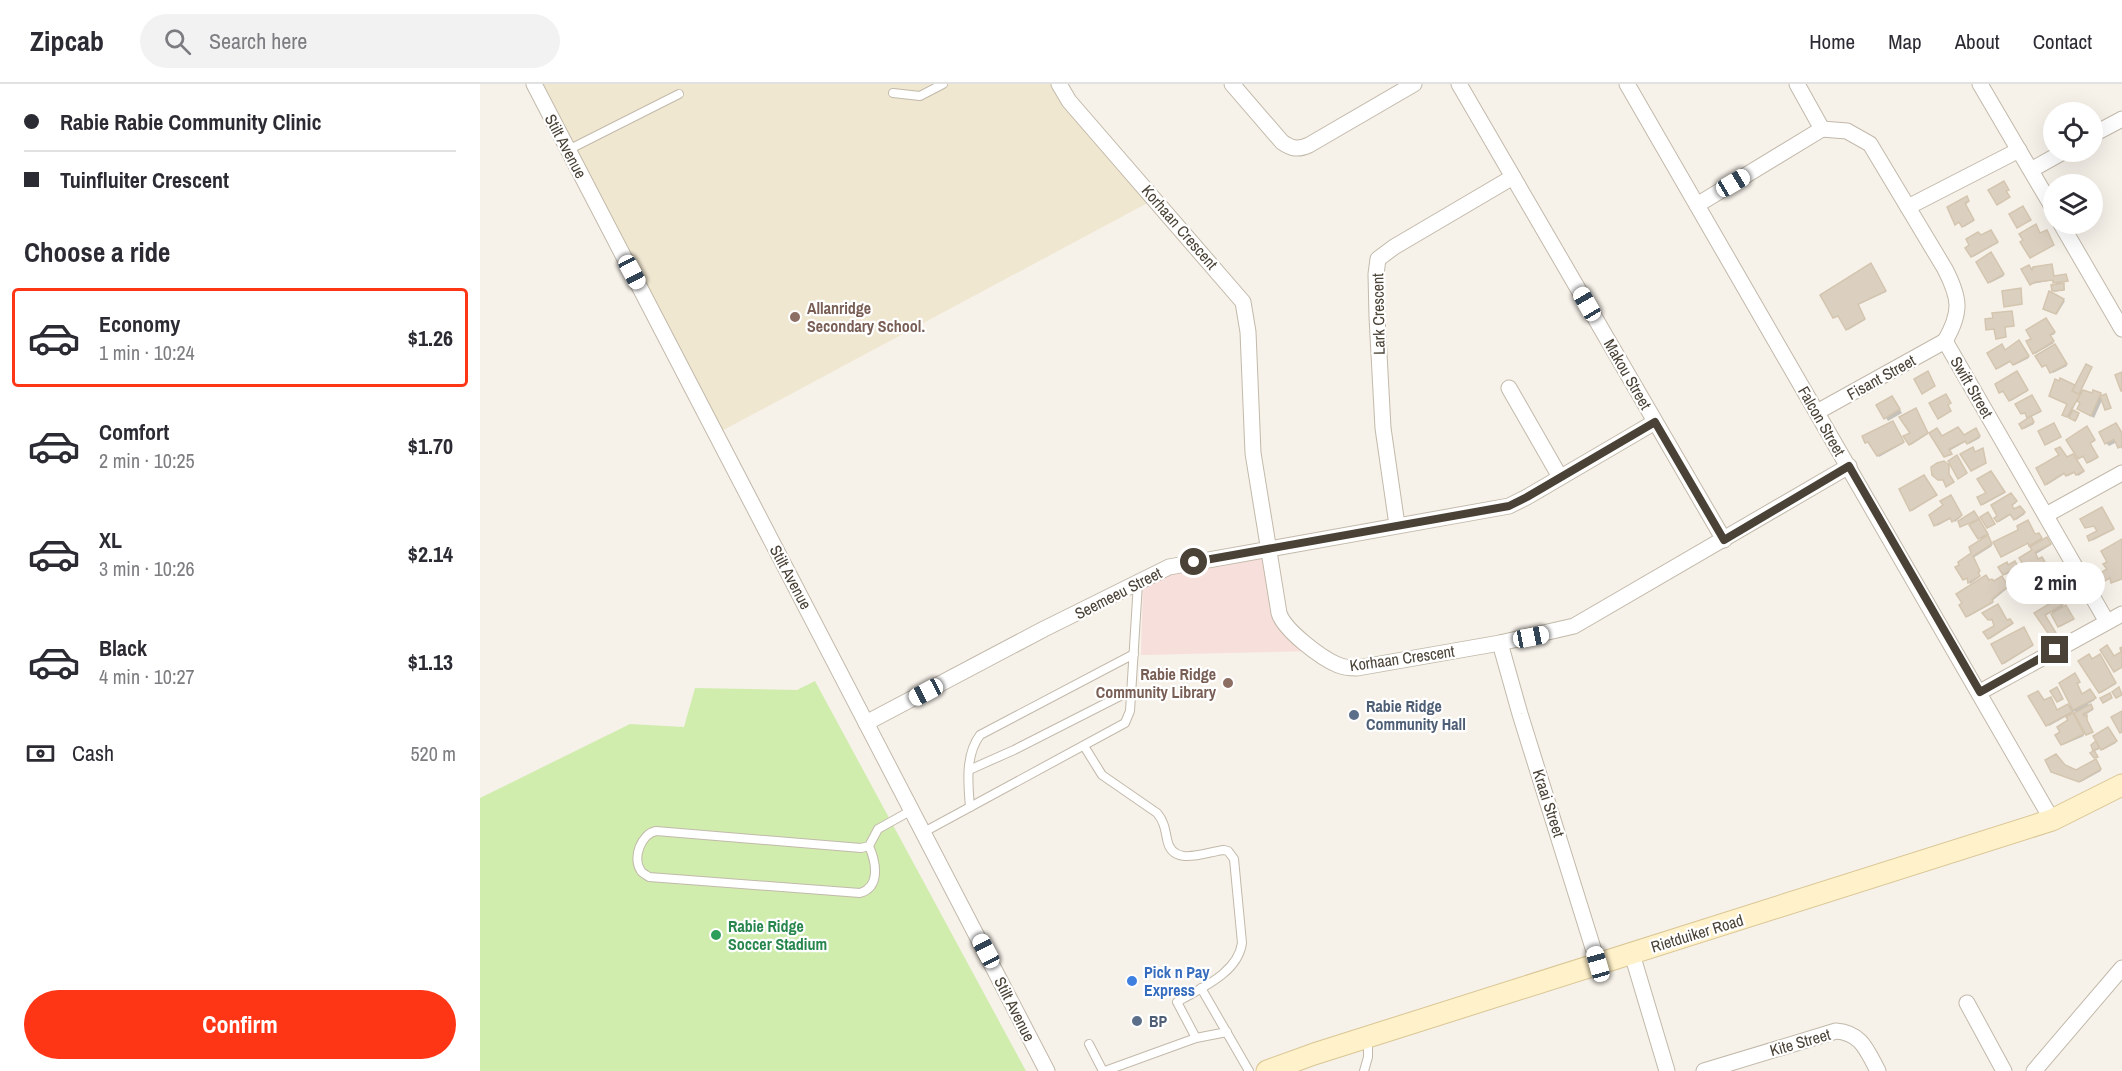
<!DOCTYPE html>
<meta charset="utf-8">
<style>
:root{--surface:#fff;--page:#f2f2f3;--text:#2b2b33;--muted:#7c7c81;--line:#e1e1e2;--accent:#ff3616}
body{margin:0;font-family:"Archivo Narrow",sans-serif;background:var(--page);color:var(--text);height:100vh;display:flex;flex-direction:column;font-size:22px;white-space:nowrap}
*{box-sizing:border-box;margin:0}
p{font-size:20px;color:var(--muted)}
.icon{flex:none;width:33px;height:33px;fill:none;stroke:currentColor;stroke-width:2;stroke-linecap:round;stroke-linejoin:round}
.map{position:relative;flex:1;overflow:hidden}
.panel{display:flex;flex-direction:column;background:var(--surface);width:480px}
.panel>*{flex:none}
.guide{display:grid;align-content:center;height:132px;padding:0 24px;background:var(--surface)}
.fabs{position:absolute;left:1563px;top:18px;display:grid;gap:12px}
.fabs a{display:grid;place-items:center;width:60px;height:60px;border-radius:50%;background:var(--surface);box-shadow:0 6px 24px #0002;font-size:30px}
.end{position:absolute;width:27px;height:27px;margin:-14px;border:8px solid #4a4236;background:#fff;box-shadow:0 0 0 3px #fff}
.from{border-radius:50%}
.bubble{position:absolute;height:42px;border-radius:21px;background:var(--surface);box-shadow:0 6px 24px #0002;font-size:20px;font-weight:700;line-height:42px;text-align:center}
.car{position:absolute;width:18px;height:36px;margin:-18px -9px;border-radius:8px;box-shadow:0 0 4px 2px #0007;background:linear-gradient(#fff 24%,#345 0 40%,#fff 0 76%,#345 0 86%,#fff 0)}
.guide b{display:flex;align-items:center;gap:21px;height:57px;font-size:22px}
.guide b+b{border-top:2px solid var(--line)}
.guide i{width:15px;height:15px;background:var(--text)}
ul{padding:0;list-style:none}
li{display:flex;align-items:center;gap:18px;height:99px;margin:0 12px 9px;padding:0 12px;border:3px solid transparent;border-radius:6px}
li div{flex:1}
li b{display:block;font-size:22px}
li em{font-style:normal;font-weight:700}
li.current{border-color:var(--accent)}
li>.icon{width:54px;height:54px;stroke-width:1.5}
h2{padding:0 24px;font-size:27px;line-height:72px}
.pay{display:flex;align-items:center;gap:15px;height:66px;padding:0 24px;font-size:22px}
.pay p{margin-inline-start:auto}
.action{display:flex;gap:12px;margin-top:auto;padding:12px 24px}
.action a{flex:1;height:69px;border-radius:36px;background:var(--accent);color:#fff;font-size:24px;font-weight:700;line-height:69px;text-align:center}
header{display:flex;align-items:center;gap:36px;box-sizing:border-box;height:84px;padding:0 30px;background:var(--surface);border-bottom:2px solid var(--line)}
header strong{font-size:28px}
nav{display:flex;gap:33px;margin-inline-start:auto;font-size:21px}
.search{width:420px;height:54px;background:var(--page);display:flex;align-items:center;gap:15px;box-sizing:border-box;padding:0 21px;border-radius:33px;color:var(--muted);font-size:22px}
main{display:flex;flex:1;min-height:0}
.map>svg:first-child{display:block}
.education{fill:#f0e7d1}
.medical{fill:#f7dfdb}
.green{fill:#d1edae}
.shadow{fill:#0003}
.building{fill:#dbd0c0;stroke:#d4c5af;stroke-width:1.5}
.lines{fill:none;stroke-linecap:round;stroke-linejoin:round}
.lane-casing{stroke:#c2b9aa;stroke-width:10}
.street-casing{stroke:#c2b9aa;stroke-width:17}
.secondary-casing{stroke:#dac694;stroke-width:23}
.lane{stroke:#fff;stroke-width:8}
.street{stroke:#fff;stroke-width:15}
.secondary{stroke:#fff1c9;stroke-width:21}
.route{stroke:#4a4236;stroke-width:8}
.education-dot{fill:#8d6e63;stroke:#fff;stroke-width:2}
.service-dot{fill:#5c6f8a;stroke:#fff;stroke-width:2}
.leisure-dot{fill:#2e9e5b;stroke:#fff;stroke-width:2}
.shop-dot{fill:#3f7fe0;stroke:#fff;stroke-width:2}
.labels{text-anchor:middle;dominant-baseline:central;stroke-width:4.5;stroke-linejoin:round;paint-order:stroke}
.street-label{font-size:16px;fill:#4a4236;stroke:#fff}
.education-label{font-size:16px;font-weight:bold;fill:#785e54;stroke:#fff;text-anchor:start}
.service-label{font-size:16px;font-weight:bold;fill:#4e5e75;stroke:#fff;text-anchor:start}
.leisure-label{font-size:16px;font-weight:bold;fill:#27864d;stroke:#fff;text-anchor:start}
.shop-label{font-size:16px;font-weight:bold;fill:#366cbe;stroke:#fff;text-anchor:start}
</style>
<header>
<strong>Zipcab</strong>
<div class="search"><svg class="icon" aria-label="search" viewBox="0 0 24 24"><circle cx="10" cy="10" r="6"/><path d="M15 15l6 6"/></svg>Search here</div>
<nav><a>Home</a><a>Map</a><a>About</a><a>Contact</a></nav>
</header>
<main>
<section class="panel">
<div class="guide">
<b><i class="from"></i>Rabie Rabie Community Clinic</b>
<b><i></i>Tuinfluiter Crescent</b>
</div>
<h2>Choose a ride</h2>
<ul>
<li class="current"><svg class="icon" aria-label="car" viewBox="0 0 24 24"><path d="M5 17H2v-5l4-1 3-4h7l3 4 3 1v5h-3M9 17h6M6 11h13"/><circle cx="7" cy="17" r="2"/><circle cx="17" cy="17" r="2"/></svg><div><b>Economy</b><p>1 min · 10:24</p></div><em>$1.26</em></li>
<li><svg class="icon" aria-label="car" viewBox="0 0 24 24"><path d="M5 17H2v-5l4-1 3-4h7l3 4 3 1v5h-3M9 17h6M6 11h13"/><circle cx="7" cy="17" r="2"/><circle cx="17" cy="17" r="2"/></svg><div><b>Comfort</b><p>2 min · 10:25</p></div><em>$1.70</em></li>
<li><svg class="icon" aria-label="car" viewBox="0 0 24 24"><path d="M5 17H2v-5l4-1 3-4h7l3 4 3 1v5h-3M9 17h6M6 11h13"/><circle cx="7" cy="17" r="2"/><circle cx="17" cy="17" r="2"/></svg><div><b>XL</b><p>3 min · 10:26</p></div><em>$2.14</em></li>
<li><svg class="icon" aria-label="car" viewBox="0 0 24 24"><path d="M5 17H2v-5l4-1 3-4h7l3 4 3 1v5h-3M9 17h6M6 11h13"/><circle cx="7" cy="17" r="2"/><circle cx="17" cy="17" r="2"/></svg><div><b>Black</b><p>4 min · 10:27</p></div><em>$1.13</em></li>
</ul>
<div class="pay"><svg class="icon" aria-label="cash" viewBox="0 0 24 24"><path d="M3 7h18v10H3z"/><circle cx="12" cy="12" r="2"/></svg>Cash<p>520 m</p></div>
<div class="action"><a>Confirm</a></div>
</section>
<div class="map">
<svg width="1642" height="987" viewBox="0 0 1642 987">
<rect width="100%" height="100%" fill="#f6f1e9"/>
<!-- education -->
<path class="education" d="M54 0H580L675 115 236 350Z"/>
<!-- medical -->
<path class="medical" d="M785 470 798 542 831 567 661 571 663 501 693 487Z"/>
<!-- green -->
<path class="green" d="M335 597 546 987H0V714L150 640 204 643 215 604 317 606Z"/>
<!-- shadow -->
<g class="shadow">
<path d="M1487 115 1489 118 1485 121 1494 137 1484 143 1481 138 1477 140 1469 124Z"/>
<path d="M1512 149 1518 159 1493 173 1487 164 1501 153Z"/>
<path d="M1512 171 1524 192 1510 199 1509 198Z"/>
<path d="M1392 182 1406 208 1378 221 1385 236 1368 246 1359 232 1355 233Z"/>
<path d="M1572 183 1574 194 1587 193 1588 197 1581 198 1584 202 1585 206 1574 208 1577 201 1574 196 1552 200 1553 189Z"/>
<path d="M1570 209 1585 217 1577 230 1565 226Z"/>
<path d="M1567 237 1575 250 1570 252 1574 259 1555 270 1553 255Z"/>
<path d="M1539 258 1549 274 1535 281 1532 277 1518 285 1525 268Z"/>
<path d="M1575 262 1587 282 1573 289 1568 282H1563Z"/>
<path d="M1611 284 1601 307 1620 310 1622 313 1626 311 1631 325H1626L1623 314 1614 334 1598 324 1601 319 1597 316 1592 327 1599 331 1596 337 1585 332 1589 320 1579 299 1581 296 1596 303Z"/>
<path d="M1538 290 1548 307 1531 317 1525 307 1520 309 1517 300Z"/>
<path d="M1553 314 1561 328 1551 333 1554 340 1544 345 1541 340 1549 335 1547 330 1542 329Z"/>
<path d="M1415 317 1422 329 1408 337 1398 322Z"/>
<path d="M1436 327 1448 350 1431 361 1430 360Z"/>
<path d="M1413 339 1424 359 1399 373 1390 358H1386Z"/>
<path d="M1608 345 1615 357 1610 360 1618 374 1609 379 1605 373 1599 374Z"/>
<path d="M1496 347 1500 354 1489 360 1487 357 1469 367 1472 371 1465 372 1462 354 1484 353Z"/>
<path d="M1642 350V365L1637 358 1629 362 1626 359Z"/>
<path d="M1592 372 1604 388 1598 392 1596 388 1588 392 1586 389 1567 401 1558 385Z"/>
<path d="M1511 389 1525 409 1503 421 1499 414 1508 409Z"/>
<path d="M1443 393 1456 412 1432 427 1431 426Z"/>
<path d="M1531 410 1536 419 1532 422 1534 427 1540 424 1545 430 1536 436 1532 430 1519 438 1516 435Z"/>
<path d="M1472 414 1482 432 1475 438 1472 434 1457 442 1451 431 1465 422Z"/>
<path d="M1623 426 1633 446 1612 457 1619 447 1616 443H1606Z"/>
<path d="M1495 429 1512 462 1493 474 1500 488 1498 490 1500 493 1490 500 1489 494 1484 495 1493 470 1502 457 1491 438 1481 442Z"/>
<path d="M1559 450 1563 457 1568 455 1571 461 1556 470 1558 477 1562 475 1568 484 1551 490 1554 467 1549 459 1522 472Z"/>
<path d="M1536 480 1545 498 1534 506 1532 502 1538 498 1532 488 1525 491 1520 484Z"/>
<path d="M1523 495 1528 504 1512 517 1513 519 1488 533 1509 498 1514 499Z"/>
<path d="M1579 515 1593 536 1580 543 1572 528 1565 532 1576 551 1572 552 1556 529Z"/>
<path d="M1504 529 1527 538 1531 537 1533 540 1510 555 1505 548 1516 543 1514 535 1510 537Z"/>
<path d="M1545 545 1553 562 1524 580 1523 579Z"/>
<path d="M1621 573 1636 600 1621 609 1620 608Z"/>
<path d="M1596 592 1600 599 1597 600 1602 611 1609 607 1615 616 1608 620 1613 626 1605 631 1613 649 1607 650 1595 627 1592 629 1604 652 1583 661 1590 637 1587 632 1569 642 1550 612 1564 618 1577 627 1590 621 1589 613Z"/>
<path d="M1629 646 1636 659 1623 666 1622 664 1615 667 1613 661Z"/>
<path d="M1617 678 1621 687 1601 698 1574 689 1584 682 1596 688Z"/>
</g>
<!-- building -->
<g class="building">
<path d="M1524 97 1529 106 1526 107 1530 113 1517 121 1508 106Z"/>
<path d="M1487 112 1489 117 1485 119 1494 136 1482 143 1479 138 1475 141 1467 123Z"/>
<path d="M1543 122 1551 136 1537 144 1529 130Z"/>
<path d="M1556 140 1560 149 1567 146 1574 161 1550 174 1540 158 1543 156 1539 150Z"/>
<path d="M1511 146 1518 158 1491 173 1485 164 1489 161 1486 155 1498 148 1501 151Z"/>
<path d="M1511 168 1524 190 1508 199 1496 178Z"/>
<path d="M1391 179 1406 207 1378 220 1385 235 1366 246 1358 232 1353 234 1340 211Z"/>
<path d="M1572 180 1574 192 1586 190 1588 197 1573 199V196L1555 198 1550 201 1541 185 1549 181 1552 186 1553 183Z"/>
<path d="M1584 199V206L1572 207 1571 201Z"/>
<path d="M1541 204 1542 220 1524 223 1522 207Z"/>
<path d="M1569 207 1584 215 1576 230 1563 225Z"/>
<path d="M1532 227 1534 242 1525 243 1526 253 1516 255 1514 245 1506 246 1505 235 1513 234 1512 229Z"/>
<path d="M1566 234 1575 248 1570 251 1574 257 1553 270 1546 257 1551 255 1546 246Z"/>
<path d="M1539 256 1549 272 1533 281 1530 277 1516 285 1507 269 1522 260 1525 266Z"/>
<path d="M1575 260 1587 280 1570 289 1566 281 1562 283 1555 272Z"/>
<path d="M1606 280 1612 283 1599 310 1592 307Z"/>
<path d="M1448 287 1455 302 1442 310 1434 295Z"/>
<path d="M1537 287 1548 306 1529 317 1523 307 1519 309 1515 300Z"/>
<path d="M1642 288V307H1641L1635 291Z"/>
<path d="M1580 294 1595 301 1592 307 1600 311 1587 333 1582 331 1587 320 1569 312 1575 295 1579 297Z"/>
<path d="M1603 306 1612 309 1613 306 1621 309 1611 332 1597 325 1600 319 1597 317Z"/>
<path d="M1466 310 1471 319 1468 321 1471 327 1458 335 1449 319Z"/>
<path d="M1626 310 1631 324 1625 326 1620 312Z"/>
<path d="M1552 311 1561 327 1547 334 1545 329 1541 330 1535 320Z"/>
<path d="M1412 312 1420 325 1404 335 1396 321Z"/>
<path d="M1436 324 1448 349 1429 361 1423 352 1430 349 1419 333Z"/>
<path d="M1593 326 1599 329 1595 337 1589 334Z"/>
<path d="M1551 332 1554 338 1542 345 1539 340Z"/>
<path d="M1413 337 1424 358 1397 372 1388 358 1385 359 1382 352Z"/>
<path d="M1574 339 1581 353 1565 361 1558 347Z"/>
<path d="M1636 339 1642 349V362L1638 364 1634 355 1625 360 1619 348Z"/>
<path d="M1607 342 1615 356 1610 359 1618 373 1607 379 1603 372 1598 375 1586 356Z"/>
<path d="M1478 343 1484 351 1496 344 1500 352 1487 360 1485 357 1469 365 1472 370 1464 373 1449 349 1457 344 1462 352Z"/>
<path d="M1493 363 1495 368 1503 364 1506 379 1491 387 1480 370Z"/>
<path d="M1580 363 1587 373 1593 370 1604 387 1596 391 1594 388 1586 392 1584 389 1565 401 1556 384 1579 371 1575 365Z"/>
<path d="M1477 371 1487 389 1478 395 1468 377Z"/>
<path d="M1464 377 1469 381V390L1474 398 1466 403 1463 396H1458L1452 391 1451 383 1457 379Z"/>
<path d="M1511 387 1525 408 1501 421 1497 413 1506 409 1497 395Z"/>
<path d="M1444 391 1457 411 1430 427 1419 405Z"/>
<path d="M1531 409 1537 417 1532 421 1534 425 1540 422 1545 428 1534 436 1530 430 1517 438 1514 434 1517 432 1511 421Z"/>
<path d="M1471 411 1482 431 1472 438 1470 434 1454 442 1449 431 1463 421 1460 417Z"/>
<path d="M1622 423 1634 445 1609 457 1607 452 1617 447 1614 442 1605 444 1600 435Z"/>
<path d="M1494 427 1499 435 1480 443 1478 437Z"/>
<path d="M1508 428 1515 440 1507 444 1500 433Z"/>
<path d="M1499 435 1508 450 1498 455 1489 441Z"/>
<path d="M1548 436 1555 450 1559 449 1562 454 1549 462 1548 459 1521 473 1513 458 1538 446 1537 442Z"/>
<path d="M1508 451 1512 460 1493 472 1500 487 1498 488 1500 492 1488 499 1487 494 1483 496 1475 483 1479 481 1478 478 1491 469 1489 463Z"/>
<path d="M1567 453 1571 460 1555 468 1558 475 1562 473 1568 483 1550 491 1539 474 1552 466 1550 463Z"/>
<path d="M1642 455V495L1631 499 1630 494 1621 499 1617 491 1627 485 1623 480 1627 478 1621 467Z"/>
<path d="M1535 477 1545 497 1532 506 1530 501 1536 497 1530 487 1523 491 1518 483 1527 478 1528 481Z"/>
<path d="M1572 490 1580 506 1567 514 1558 498Z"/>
<path d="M1506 491 1509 496 1512 495 1514 497 1522 492 1528 502 1512 515 1513 518 1486 533 1479 521 1482 519 1476 510Z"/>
<path d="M1579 514 1583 520 1565 531 1576 549 1570 552 1554 529Z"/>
<path d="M1518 520 1527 536 1530 535 1533 539 1508 555 1503 548 1514 542 1512 535 1508 536 1502 529Z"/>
<path d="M1586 521 1594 535 1578 543 1571 530Z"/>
<path d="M1544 543 1553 561 1522 580 1511 560Z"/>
<path d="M1627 561 1634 572 1641 568 1640 564 1642 563V583L1634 588 1620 566Z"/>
<path d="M1609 570 1612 575 1620 570 1636 599 1619 609 1598 577Z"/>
<path d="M1595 589 1600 598 1597 599 1602 610 1610 605 1616 614 1593 626 1579 599Z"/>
<path d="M1577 603 1583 615 1577 618 1570 607Z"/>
<path d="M1639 603 1642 611 1636 614 1632 608Z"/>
<path d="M1558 607 1564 616 1571 613 1577 626 1588 620 1592 628 1566 642 1548 612Z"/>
<path d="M1630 609 1632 614 1623 619 1620 614Z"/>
<path d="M1611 620 1613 625 1603 630 1604 632 1607 631V636L1613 648 1606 651 1594 629Z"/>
<path d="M1642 627V648L1640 649 1631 633Z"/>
<path d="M1593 629 1604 650 1581 661 1575 651 1580 648 1577 643 1588 636 1586 633Z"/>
<path d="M1628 643 1637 657 1621 666 1613 652Z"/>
<path d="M1616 657 1619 664 1614 666 1618 673 1614 674 1610 669 1613 667 1611 661Z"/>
<path d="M1576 670 1585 681 1596 686 1616 675 1621 685 1599 698 1571 688 1565 676Z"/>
</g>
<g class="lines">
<!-- lane casing -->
<g class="lane-casing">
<g id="lane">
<path d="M413 9 440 12 463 0"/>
<path d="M88 66 199 10"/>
<path d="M604 662 622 691 677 729C684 737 685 745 687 755 692 784 725 768 744 766L748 767 754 775 762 859C758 889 721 904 697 918L716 954"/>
<path d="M489 686 534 666 652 606"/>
<path d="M490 723C488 700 485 671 500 651L654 570"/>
<path d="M444 748 645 639 650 627 658 499"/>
<path d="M389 762C396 778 401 803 380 809L169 793C168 792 162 789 161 787 152 774 161 750 176 747L381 764 389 762 398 745 432 726"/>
<path d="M721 904 769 987"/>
<path d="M609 960 623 987"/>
<path d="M625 987 716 954 747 948"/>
<path d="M884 987 888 973V956"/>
</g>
</g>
<!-- street casing -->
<g class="street-casing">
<g id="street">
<path d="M54 0 567 987"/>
<path d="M579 0 589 17 763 218 768 248 773 369 799 529C804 546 841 574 858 581 865 584 870 584 877 584L1020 559 1094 542 1369 382"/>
<path d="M752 0 802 58C812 65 818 66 829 61L934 0"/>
<path d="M979 0 1244 456"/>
<path d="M1147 0 1572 736"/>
<path d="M1317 0 1342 45"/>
<path d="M1500 0 1574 126"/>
<path d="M1342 45 1367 47 1390 60 1465 185C1480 214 1482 228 1465 257"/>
<path d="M1612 51 1642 35"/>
<path d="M1551 86 1583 68"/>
<path d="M1217 121 1342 45"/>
<path d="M1428 123 1539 66"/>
<path d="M1581 140 1642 245"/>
<path d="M1465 257 1627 538"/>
<path d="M1029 304 1080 393"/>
<path d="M1337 328 1465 257"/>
<path d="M1566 431 1642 389"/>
<path d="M917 441 903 344 897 233 896 190 898 175 914 163 1033 93"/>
<path d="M1020 559 1040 630 1118 880"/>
<path d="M1500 608 1642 530"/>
<path d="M386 639 564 545 689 483 1029 422 1047 413 1175 338"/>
<path d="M1152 870 1187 987"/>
<path d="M1487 919 1524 987"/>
<path d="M1224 987 1356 947C1382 949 1387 967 1398 987"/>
<path d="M1554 987 1642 884"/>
</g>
</g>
<!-- secondary casing -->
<g class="secondary-casing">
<path id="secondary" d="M787 987 834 970 1572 736 1642 701"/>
</g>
<!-- lane -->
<use href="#lane" class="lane"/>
<!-- street -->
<use href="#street" class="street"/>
<!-- secondary -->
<use href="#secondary" class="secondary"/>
</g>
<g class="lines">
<!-- route -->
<path class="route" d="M714 478 1029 422 1047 413 1175 338 1244 456 1369 382 1500 608 1575 566"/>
</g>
<!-- markers -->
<g class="education-dot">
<circle cx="315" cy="233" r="6"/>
<circle cx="748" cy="599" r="6"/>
</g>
<g class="service-dot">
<circle cx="874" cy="631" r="6"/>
<circle cx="657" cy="937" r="6"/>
</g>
<circle class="leisure-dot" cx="236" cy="851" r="6"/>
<circle class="shop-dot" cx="652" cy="897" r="6"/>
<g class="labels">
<!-- street labels -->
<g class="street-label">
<text transform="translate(86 62) rotate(62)">Stilt Avenue</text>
<text transform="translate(700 143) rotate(49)">Korhaan Crescent</text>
<text transform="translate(898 230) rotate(-91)">Lark Crescent</text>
<text transform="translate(1148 290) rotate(60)">Makou Street</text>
<text transform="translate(1401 293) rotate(-29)">Fisant Street</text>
<text transform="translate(1492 303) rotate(60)">Swift Street</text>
<text transform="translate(1342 337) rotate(60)">Falcon Street</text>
<text transform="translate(311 493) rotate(62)">Stilt Avenue</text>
<text transform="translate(638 509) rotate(-27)">Seemeeu Street</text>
<text transform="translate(922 574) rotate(-8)">Korhaan Crescent</text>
<text transform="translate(1069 719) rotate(72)">Kraai Street</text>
<text transform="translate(1217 849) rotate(-17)">Rietduiker Road</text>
<text transform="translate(535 925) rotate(63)">Stilt Avenue</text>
<text transform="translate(1320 958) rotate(-16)">Kite Street</text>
</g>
<!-- education labels -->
<g class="education-label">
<text x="327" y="224">Allanridge<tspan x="327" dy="18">Secondary School.</tspan></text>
<text x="736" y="590" text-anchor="end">Rabie Ridge<tspan x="736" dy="18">Community Library</tspan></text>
</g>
<!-- service labels -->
<g class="service-label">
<text x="886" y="622">Rabie Ridge<tspan x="886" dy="18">Community Hall</tspan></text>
<text x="669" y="937">BP</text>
</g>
<!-- leisure labels -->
<g class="leisure-label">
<text x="248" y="842">Rabie Ridge<tspan x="248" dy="18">Soccer Stadium</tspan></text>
</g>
<!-- shop labels -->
<g class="shop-label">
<text x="664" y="888">Pick n Pay<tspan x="664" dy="18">Express</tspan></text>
</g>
</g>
</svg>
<div class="fabs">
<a><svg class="icon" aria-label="locate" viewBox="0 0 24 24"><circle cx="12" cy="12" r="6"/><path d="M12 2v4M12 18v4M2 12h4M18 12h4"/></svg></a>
<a><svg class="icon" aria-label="layers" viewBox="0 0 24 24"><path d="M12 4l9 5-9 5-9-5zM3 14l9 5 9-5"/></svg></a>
</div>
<i class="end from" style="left:714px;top:478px"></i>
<i class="end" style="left:1575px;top:566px"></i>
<div class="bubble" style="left:1526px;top:478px;width:99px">2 min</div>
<i class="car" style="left:1253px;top:99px;rotate:59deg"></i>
<i class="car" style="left:152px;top:188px;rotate:152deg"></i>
<i class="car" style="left:1107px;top:220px;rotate:330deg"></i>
<i class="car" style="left:1051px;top:553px;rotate:79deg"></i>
<i class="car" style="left:446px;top:608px;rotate:242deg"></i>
<i class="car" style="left:506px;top:867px;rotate:332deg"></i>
<i class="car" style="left:1118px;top:880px;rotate:344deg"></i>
</div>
</main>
